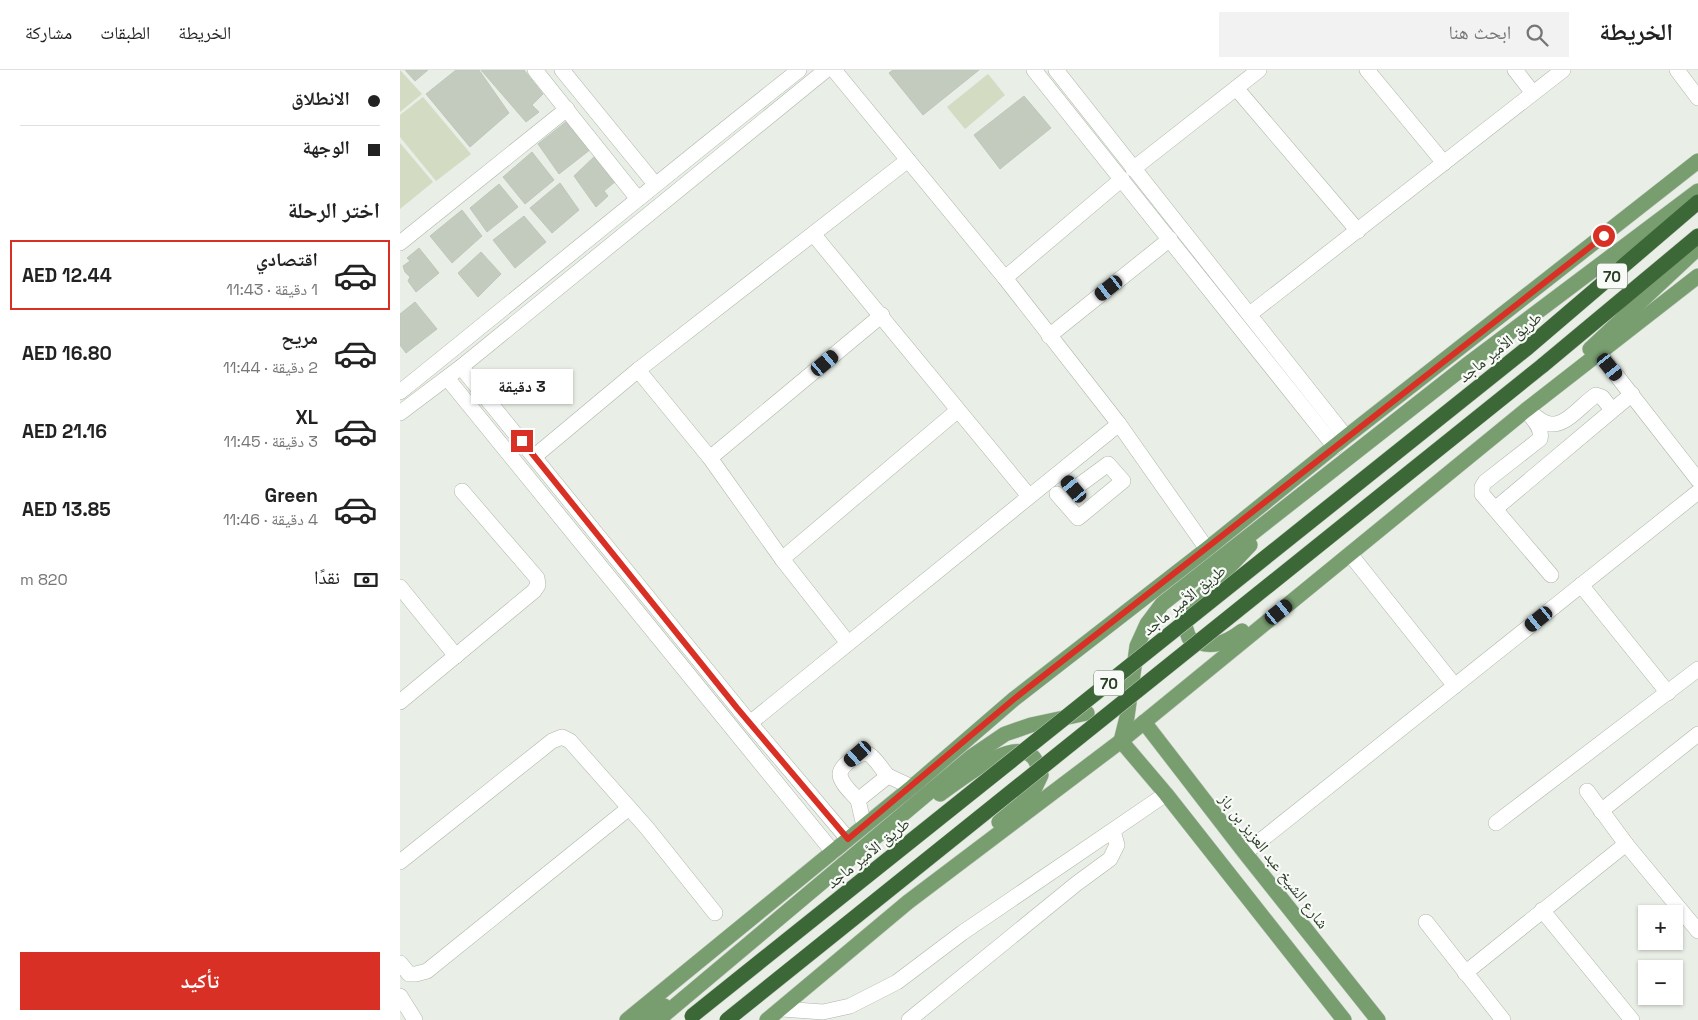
<!DOCTYPE html>
<html lang="ar">
<meta charset="utf-8">
<style>
:root{--surface:#fff;--page:#f2f2f2;--text:#222;--muted:#767676;--line:#e0e0e0;--accent:#d93025}
body{margin:0;font-family:"Space Grotesk","Noto Naskh Arabic",sans-serif;background:var(--page);color:var(--text);direction:rtl;height:100vh;display:flex;flex-direction:column;font-size:19px;white-space:nowrap}
*{box-sizing:border-box;margin:0}
p{font-size:16px;color:var(--muted)}
.icon{flex:none;width:28px;height:28px;fill:none;stroke:currentColor;stroke-width:2;stroke-linecap:round;stroke-linejoin:round}
.map{position:relative;flex:1;overflow:hidden;direction:ltr}
.panel{display:flex;flex-direction:column;background:var(--surface);width:400px}
.panel>*{flex:none}
.hud{display:grid;align-content:center;height:110px;padding:0 20px;background:var(--surface)}
.tools{position:absolute;left:1238px;top:835px;display:grid;gap:10px}
.tools a{display:grid;place-items:center;width:45px;height:45px;border-radius:0px;background:var(--surface);box-shadow:0 1px 4px #0004;font-size:25px}
.end{position:absolute;width:22px;height:22px;margin:-11px;border:6px solid #d93025;background:#fff;box-shadow:0 0 0 2px #fff}
.from{border-radius:50%}
.bubble{position:absolute;height:35px;border-radius:0px;background:var(--surface);box-shadow:0 1px 4px #0004;font-size:16px;font-weight:700;line-height:35px;text-align:center;direction:rtl}
.car{position:absolute;width:15px;height:30px;margin:-15px -8px;border-radius:6px;box-shadow:0 0 4px 1px #0007;background:linear-gradient(#222 24%,#8ab4d8 0 40%,#222 0 76%,#8ab4d8 0 86%,#222 0)}
.hud b{display:flex;align-items:center;gap:18px;height:48px;font-size:19px}
.hud b+b{border-top:1px solid var(--line)}
.hud i{width:12px;height:12px;background:var(--text)}
ul{padding:0;list-style:none}
li{display:flex;align-items:center;gap:15px;height:70px;margin:0 10px 8px;padding:0 10px;border:2px solid transparent;border-radius:0px}
li div{flex:1}
li b{display:block;font-size:19px}
li em{font-style:normal;font-weight:700}
li.selected{border-color:var(--accent)}
li>.icon{width:45px;height:45px;stroke-width:1.5}
h2{padding:0 20px;font-size:22px;line-height:60px}
.pay{display:flex;align-items:center;gap:12px;height:55px;padding:0 20px;font-size:19px}
.pay p{margin-inline-start:auto}
.cta{display:flex;gap:10px;margin-top:auto;padding:10px 20px}
.cta a{flex:1;height:58px;border-radius:0px;background:var(--accent);color:#fff;font-size:20px;font-weight:700;line-height:58px;text-align:center}
header{display:flex;align-items:center;gap:30px;box-sizing:border-box;height:70px;padding:0 25px;background:var(--surface);border-bottom:1px solid var(--line)}
header strong{font-size:24px}
nav{display:flex;gap:28px;margin-inline-start:auto;font-size:18px}
.search{width:350px;height:45px;background:var(--page);display:flex;align-items:center;gap:12px;box-sizing:border-box;padding:0 18px;border-radius:0px;color:var(--muted);font-size:19px}
main{display:flex;flex:1;min-height:0}
.map>svg:first-child{display:block}
.green{fill:#d3dcc2}
.building{fill:#c3cbbf;stroke:#bec7b9}
.lines{fill:none;stroke-linecap:round;stroke-linejoin:round}
.minor-casing{stroke:#acb6a9;stroke-width:16}
.major-casing{stroke:#c4c9c3;stroke-width:16}
.highway-casing{stroke:#c4c9c3;stroke-width:16}
.minor{stroke:#fff;stroke-width:15}
.major{stroke:#789e70;stroke-width:15}
.highway{stroke:#3c6736;stroke-width:15}
.highway-bridge-casing{stroke:#c4c9c3;stroke-width:16;stroke-linecap:butt}
.highway-bridge{stroke:#3c6736;stroke-width:15}
.route{stroke:#d93025;stroke-width:6}
.labels{text-anchor:middle;dominant-baseline:central;stroke-width:4.5;stroke-linejoin:round;paint-order:stroke}
.shield{fill:#f8faf7;stroke:#687665;stroke-width:1}
.shield-label{font-size:15px;font-weight:bold;fill:#2b3e27}
.street-label{font-size:16px;fill:#2b3e27;stroke:#f8faf7}
</style>
<header>
<strong>الخريطة</strong>
<div class="search"><svg class="icon" aria-label="search" viewBox="0 0 24 24"><circle cx="10" cy="10" r="6"/><path d="M15 15l6 6"/></svg>ابحث هنا</div>
<nav><a>الخريطة</a><a>الطبقات</a><a>مشاركة</a></nav>
</header>
<main>
<div class="map">
<svg width="1298" height="950" viewBox="0 0 1298 950">
<rect width="100%" height="100%" fill="#e9eee6"/>
<!-- green -->
<g class="green">
<path d="M0 0 22 24 0 42Z"/>
<path d="M588 4 605 25 565 59 547 37Z"/>
<path d="M23 27 71 84 36 111 0 67V45Z"/>
<path d="M0 73 33 112 0 139Z"/>
</g>
<!-- building -->
<g class="building">
<path d="M5 0H28L15 11Z"/>
<path d="M56 0H79L109 43 70 77 26 24Z"/>
<path d="M81 0H124L143 24 132 35 139 42 126 52Z"/>
<path d="M493 0H579L523 45 489 3Z"/>
<path d="M624 26 651 58 600 99 574 65Z"/>
<path d="M167 51 191 79 159 104 138 74Z"/>
<path d="M132 82 154 110 125 134 103 107Z"/>
<path d="M197 84 216 111 204 121 208 126 196 137 174 106Z"/>
<path d="M160 113 179 140 152 163 130 138Z"/>
<path d="M99 114 118 137 87 162 70 138Z"/>
<path d="M62 140 82 166 52 193 30 166Z"/>
<path d="M124 146 146 172 115 198 93 170Z"/>
<path d="M19 178 39 203 16 222 8 211 10 207 5 202 3 196 10 191 7 188Z"/>
<path d="M81 182 101 204 78 227 58 203Z"/>
<path d="M15 232 37 259 6 283 0 275V244Z"/>
</g>
<g class="lines">
<!-- minor casing -->
<g class="minor-casing">
<g id="minor">
<path d="M135 0 238 129"/>
<path d="M162 0 255 114"/>
<path d="M434 0 605 208 719 354 807 479"/>
<path d="M634 0 935 377"/>
<path d="M656 0 946 367"/>
<path d="M967 0 1044 93"/>
<path d="M1115 0 1133 23"/>
<path d="M1277 0 1298 28"/>
<path d="M836 18 958 161"/>
<path d="M733 99 859 0"/>
<path d="M414 165 629 426"/>
<path d="M0 173 167 39"/>
<path d="M605 208 722 109"/>
<path d="M850 244 1163 0"/>
<path d="M649 266 770 169"/>
<path d="M1199 283 1298 410"/>
<path d="M61 297 350 653 448 769"/>
<path d="M238 300 310 388 382 489 448 573"/>
<path d="M47 308 433 782"/>
<path d="M0 322C133 215 265 106 399 0"/>
<path d="M1126 340C1132 348 1143 358 1140 369L1085 412 1082 417V424L1151 505"/>
<path d="M0 343 61 297 426 0"/>
<path d="M1132 344C1138 348 1143 353 1150 354 1167 356 1183 333 1196 325L1202 327 1212 340"/>
<path d="M135 386 238 300 508 90"/>
<path d="M310 388 482 245"/>
<path d="M657 424 678 448 723 411 708 394 674 419"/>
<path d="M1095 439 1232 324"/>
<path d="M950 484 1055 616"/>
<path d="M382 489 557 341"/>
<path d="M1181 515 1268 623"/>
<path d="M0 517 56 586"/>
<path d="M0 632 134 521 138 515 137 508 62 421"/>
<path d="M350 653 719 354"/>
<path d="M1187 721 1226 774 1298 861"/>
<path d="M458 730C453 724 440 713 440 704 440 696 461 679 470 685 477 690 482 700 488 706"/>
<path d="M1201 741 1298 664"/>
<path d="M1096 753 1298 599"/>
<path d="M464 756 458 730 488 706 512 717"/>
<path d="M845 783 1298 422"/>
<path d="M0 792 152 671 162 667 170 671 247 758 315 843"/>
<path d="M1142 840 1232 950"/>
<path d="M1026 852 1103 950"/>
<path d="M0 893 9 904H16L27 901 229 738"/>
<path d="M1065 903 1226 774"/>
<path d="M0 926 15 950"/>
<path d="M382 939 423 942 450 936 497 912 562 863 766 724"/>
<path d="M509 950 676 814 710 789 717 775 713 761"/>
</g>
</g>
<!-- major casing -->
<g class="major-casing">
<g id="major">
<path d="M1190 279 1298 178"/>
<path d="M842 561C825 574 809 580 789 568L785 556 789 539 850 475"/>
<path d="M744 652 845 783 978 950"/>
<path d="M721 671 727 647 737 576 747 554 762 534 1068 294 1298 121"/>
<path d="M721 671 766 724 944 950"/>
<path d="M540 724C558 712 612 666 633 687 637 691 639 700 641 705L633 722 599 752"/>
<path d="M227 950 512 717 614 629 807 479 946 367 1298 91"/>
<path d="M244 950 264 936"/>
<path d="M258 950 571 687 605 664 631 655 687 643"/>
<path d="M367 950 508 832 721 671 1126 340 1298 206"/>
</g>
</g>
<!-- highway casing -->
<g class="highway-casing">
<g id="highway">
<path d="M1126 279 1298 132"/>
<path d="M1142 296 1298 166"/>
</g>
</g>
<!-- minor -->
<use href="#minor" class="minor"/>
<!-- major -->
<use href="#major" class="major"/>
<!-- highway -->
<use href="#highway" class="highway"/>
<!-- highway-bridge casing -->
<g class="highway-bridge-casing">
<g id="highway-bridge">
<path d="M292 946 1126 279"/>
<path d="M327 950 1142 296"/>
</g>
</g>
<!-- highway-bridge -->
<use href="#highway-bridge" class="highway-bridge"/>
</g>
<g class="lines">
<!-- route -->
<path class="route" d="M122 371 337 638 448 769 614 629 1204 166"/>
</g>
<g class="labels">
<!-- shield labels -->
<g class="shield">
<rect x="1197" y="193.5" width="30" height="25" rx="4"/>
<rect x="694" y="600.5" width="30" height="25" rx="4"/>
</g>
<g class="shield-label">
<text x="1212" y="206">70</text>
<text x="709" y="613">70</text>
</g>
<!-- street labels -->
<g class="street-label">
<text transform="translate(1100 277) rotate(-39)">طريق الأمير ماجد</text>
<text transform="translate(784 530) rotate(-39)">طريق الأمير ماجد</text>
<text transform="translate(468 783) rotate(-39)">طريق الأمير ماجد</text>
<text transform="translate(874 791) rotate(52)">شارع الشيخ عبد العزيز بن باز</text>
</g>
</g>
</svg>
<div class="tools">
<a>+</a>
<a>−</a>
</div>
<i class="end from" style="left:1204px;top:166px"></i>
<i class="end" style="left:122px;top:371px"></i>
<div class="bubble" style="left:71px;top:299px;width:102px">3 دقيقة</div>
<i class="car" style="left:709px;top:218px;rotate:232deg"></i>
<i class="car" style="left:425px;top:293px;rotate:50deg"></i>
<i class="car" style="left:1210px;top:297px;rotate:141deg"></i>
<i class="car" style="left:674px;top:419px;rotate:320deg"></i>
<i class="car" style="left:879px;top:542px;rotate:51deg"></i>
<i class="car" style="left:1139px;top:549px;rotate:231deg"></i>
<i class="car" style="left:458px;top:684px;rotate:229deg"></i>
</div>
<section class="panel">
<div class="hud">
<b><i class="from"></i>الانطلاق</b>
<b><i></i>الوجهة</b>
</div>
<h2>اختر الرحلة</h2>
<ul>
<li class="selected"><svg class="icon" aria-label="car" viewBox="0 0 24 24"><path d="M5 17H2v-5l4-1 3-4h7l3 4 3 1v5h-3M9 17h6M6 11h13"/><circle cx="7" cy="17" r="2"/><circle cx="17" cy="17" r="2"/></svg><div><b>اقتصادي</b><p>1 دقيقة · 11:43</p></div><em>AED 12.44</em></li>
<li><svg class="icon" aria-label="car" viewBox="0 0 24 24"><path d="M5 17H2v-5l4-1 3-4h7l3 4 3 1v5h-3M9 17h6M6 11h13"/><circle cx="7" cy="17" r="2"/><circle cx="17" cy="17" r="2"/></svg><div><b>مريح</b><p>2 دقيقة · 11:44</p></div><em>AED 16.80</em></li>
<li><svg class="icon" aria-label="car" viewBox="0 0 24 24"><path d="M5 17H2v-5l4-1 3-4h7l3 4 3 1v5h-3M9 17h6M6 11h13"/><circle cx="7" cy="17" r="2"/><circle cx="17" cy="17" r="2"/></svg><div><b>XL</b><p>3 دقيقة · 11:45</p></div><em>AED 21.16</em></li>
<li><svg class="icon" aria-label="car" viewBox="0 0 24 24"><path d="M5 17H2v-5l4-1 3-4h7l3 4 3 1v5h-3M9 17h6M6 11h13"/><circle cx="7" cy="17" r="2"/><circle cx="17" cy="17" r="2"/></svg><div><b>Green</b><p>4 دقيقة · 11:46</p></div><em>AED 13.85</em></li>
</ul>
<div class="pay"><svg class="icon" aria-label="cash" viewBox="0 0 24 24"><path d="M3 7h18v10H3z"/><circle cx="12" cy="12" r="2"/></svg>نقدًا<p>820 m</p></div>
<div class="cta"><a>تأكيد</a></div>
</section>
</main>
